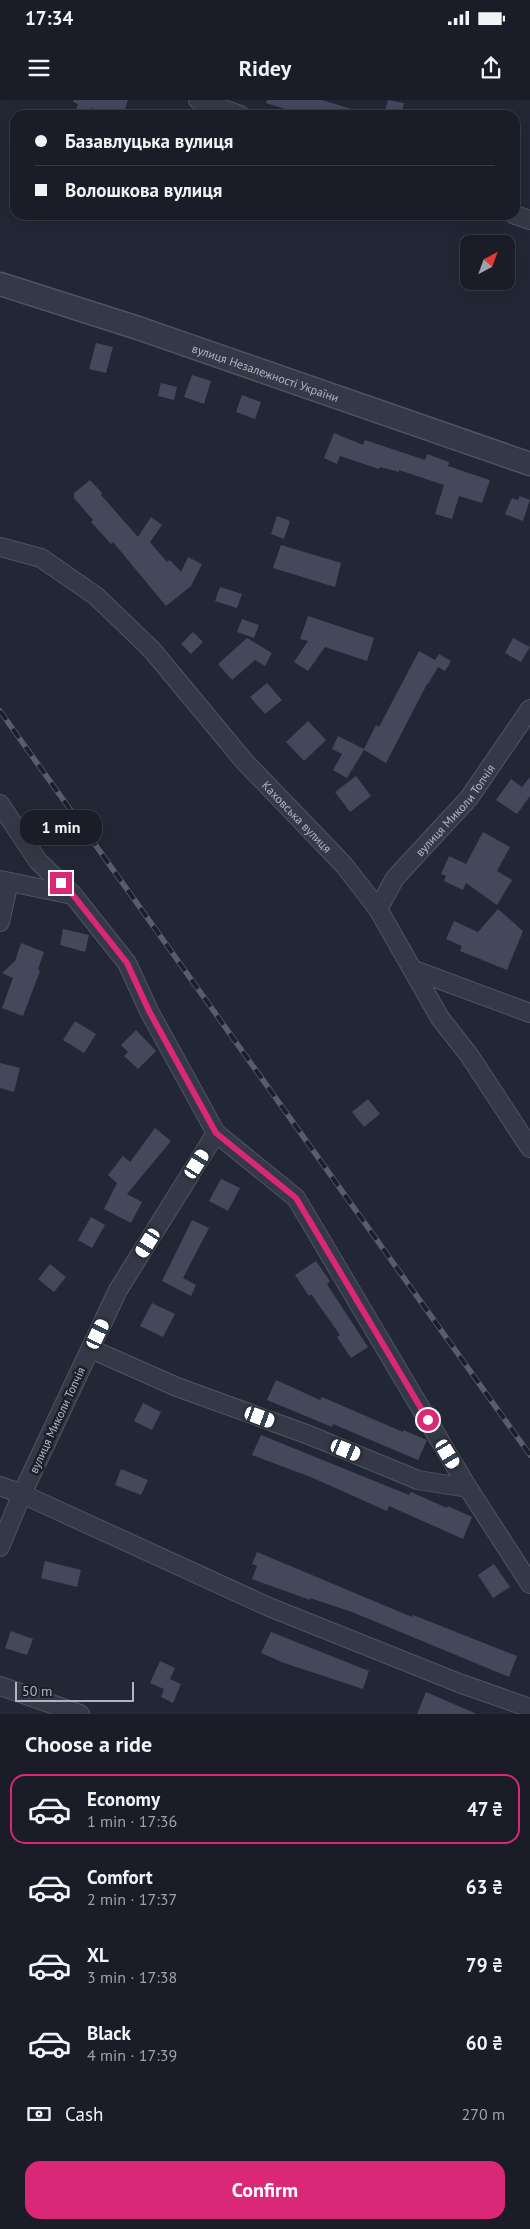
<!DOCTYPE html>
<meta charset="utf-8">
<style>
:root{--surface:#1a1d28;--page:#272a34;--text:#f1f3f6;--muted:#9fa2a8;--line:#383b45;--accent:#db2777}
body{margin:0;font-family:"PT Sans",sans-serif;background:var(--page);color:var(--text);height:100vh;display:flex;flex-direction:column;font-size:19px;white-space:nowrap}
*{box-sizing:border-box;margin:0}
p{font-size:16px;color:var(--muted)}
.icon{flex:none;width:28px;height:28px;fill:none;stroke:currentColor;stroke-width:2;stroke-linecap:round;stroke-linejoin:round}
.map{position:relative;height:1614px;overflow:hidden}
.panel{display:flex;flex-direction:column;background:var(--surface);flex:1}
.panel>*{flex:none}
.guide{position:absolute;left:10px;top:10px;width:510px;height:110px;border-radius:15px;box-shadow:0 5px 20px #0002,0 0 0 1px var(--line);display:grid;align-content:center;height:110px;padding:0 25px;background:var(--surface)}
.needle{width:32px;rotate:41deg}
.controls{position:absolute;left:460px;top:135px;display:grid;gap:10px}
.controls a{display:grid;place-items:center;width:55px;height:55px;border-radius:10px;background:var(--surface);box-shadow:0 5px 20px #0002,0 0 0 1px var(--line);font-size:25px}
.scale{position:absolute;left:15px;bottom:12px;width:119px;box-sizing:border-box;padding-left:5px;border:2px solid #afb4c3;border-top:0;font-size:14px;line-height:18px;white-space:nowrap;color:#afb4c3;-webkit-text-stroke:4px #1a1f2b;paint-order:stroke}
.end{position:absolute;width:22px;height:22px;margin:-11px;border:6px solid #db2777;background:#fff;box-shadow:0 0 0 2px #fff}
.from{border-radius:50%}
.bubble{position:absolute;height:35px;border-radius:15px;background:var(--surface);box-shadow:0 5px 20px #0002,0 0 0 1px var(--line);font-size:16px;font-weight:800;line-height:35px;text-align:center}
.car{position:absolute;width:15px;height:30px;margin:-15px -8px;border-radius:6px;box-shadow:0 0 4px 1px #0007;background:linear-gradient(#fff 24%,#345 0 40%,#fff 0 76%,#345 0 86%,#fff 0)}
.guide b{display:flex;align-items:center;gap:18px;height:48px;font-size:19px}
.guide b+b{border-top:1px solid var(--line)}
.guide i{width:12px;height:12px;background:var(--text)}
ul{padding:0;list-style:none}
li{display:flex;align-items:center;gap:15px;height:70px;margin:0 10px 8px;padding:0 15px;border:2px solid transparent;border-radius:15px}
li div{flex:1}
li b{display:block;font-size:19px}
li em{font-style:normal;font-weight:800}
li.active{border-color:var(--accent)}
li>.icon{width:45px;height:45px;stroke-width:1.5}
h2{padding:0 25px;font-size:22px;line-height:60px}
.pay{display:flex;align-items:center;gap:12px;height:55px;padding:0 25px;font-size:19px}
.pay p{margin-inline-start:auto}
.button{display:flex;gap:10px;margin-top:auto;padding:10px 25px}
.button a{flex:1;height:58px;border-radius:15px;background:var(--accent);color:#fff;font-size:20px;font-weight:800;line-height:58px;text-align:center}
.status{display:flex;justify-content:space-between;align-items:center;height:35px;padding:0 25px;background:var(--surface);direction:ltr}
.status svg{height:14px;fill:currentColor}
header{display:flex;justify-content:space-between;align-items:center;height:65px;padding:0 25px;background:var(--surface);font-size:22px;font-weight:800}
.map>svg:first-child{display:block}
.building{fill:#43495b}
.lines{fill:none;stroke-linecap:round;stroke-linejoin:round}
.minor-casing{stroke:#4f5461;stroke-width:20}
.tertiary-casing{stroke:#4f5461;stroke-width:25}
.minor{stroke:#353947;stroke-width:18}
.tertiary{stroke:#353947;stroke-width:22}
.rail-casing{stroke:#575d6d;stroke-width:5.5}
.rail{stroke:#1a1f2b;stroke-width:4;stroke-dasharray:11;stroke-linecap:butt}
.route{stroke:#db2777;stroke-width:6}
.labels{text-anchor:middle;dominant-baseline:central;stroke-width:5;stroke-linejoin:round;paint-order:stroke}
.street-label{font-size:12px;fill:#afb4c3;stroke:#1a1f2b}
</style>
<div class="status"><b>17:34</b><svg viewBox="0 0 49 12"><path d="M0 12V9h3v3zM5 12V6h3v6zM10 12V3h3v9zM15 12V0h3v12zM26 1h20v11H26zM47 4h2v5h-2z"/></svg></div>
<header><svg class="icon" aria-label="menu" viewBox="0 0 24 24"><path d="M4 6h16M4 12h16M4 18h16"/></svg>Ridey<svg class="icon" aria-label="share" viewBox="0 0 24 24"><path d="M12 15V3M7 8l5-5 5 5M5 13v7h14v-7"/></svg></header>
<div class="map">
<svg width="530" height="1614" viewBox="0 0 530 1614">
<rect width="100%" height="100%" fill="#222736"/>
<!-- building -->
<g class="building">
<path d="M74 0H128L123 15H110L91 8 89 15H74L78 4 73 2Z"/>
<path d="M267 0H322L361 12V15H305L266 3Z"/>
<path d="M388 0 404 3 401 15H384Z"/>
<path d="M96 243 113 247 106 273 89 269Z"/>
<path d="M192 275 211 281 204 304 184 297Z"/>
<path d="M161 283 177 287 174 300 158 296Z"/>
<path d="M242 295 261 302 255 319 236 312Z"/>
<path d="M334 333 363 345 365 340 425 360 427 354 449 362 448 366 490 380 482 403 459 396 452 419 435 414 444 385 399 370V372L380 367 379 369 340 356 337 364 324 358Z"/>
<path d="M90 380 102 393 101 395 138 437 151 417 162 425 150 442 167 462 170 460 181 472 188 457 202 464 191 486 166 506 113 442 111 444 91 422 93 420 74 398V393Z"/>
<path d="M520 396 530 400 523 421 505 414 512 398 518 400Z"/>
<path d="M277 416 290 421 284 439 271 434Z"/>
<path d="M281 445 341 463 335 487 273 468Z"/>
<path d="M220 487 242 494 237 508 215 501Z"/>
<path d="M308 516 374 538 367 561 325 547 308 571 294 562 308 541 300 539Z"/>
<path d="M242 519 259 525 254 538 237 532Z"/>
<path d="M193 532 203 542 191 554 181 544Z"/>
<path d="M247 538 272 553 265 566 255 560 232 580 218 564Z"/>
<path d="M513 538 530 547 521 562 505 553Z"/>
<path d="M419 551 435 560 439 554 451 561 445 571 438 567 428 584H427L386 663 364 650 347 678 333 670 342 654 332 649 338 636 364 649 376 625 379 627Z"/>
<path d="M267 583 282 600 265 614 250 597Z"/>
<path d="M308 621 326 640 304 661 286 642Z"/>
<path d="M356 676 371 696 350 712 335 692Z"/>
<path d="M530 677V696L517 714 496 700 511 679 522 687Z"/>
<path d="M483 732 510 747 497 771 512 780 497 805 466 783 463 790 444 781 446 776 441 774 449 756 466 764Z"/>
<path d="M498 809 523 831 507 870 460 851 462 846 446 839 454 821 478 832Z"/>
<path d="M63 829 89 835 85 852 60 845Z"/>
<path d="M21 843 44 852 38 869 40 871 23 916 2 908 13 878 2 873 15 861Z"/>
<path d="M75 921 96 934 84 953 63 940Z"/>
<path d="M136 930 156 951 138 969 124 956 128 952 121 945Z"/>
<path d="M0 963 20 968 14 992 0 988Z"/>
<path d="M368 999 380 1014 364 1027 352 1012Z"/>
<path d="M155 1028 171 1041 127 1094 142 1102 131 1123 104 1109 117 1083 108 1075 123 1056 130 1062Z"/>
<path d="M221 1079 240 1088 228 1111 209 1101Z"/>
<path d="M91 1117 105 1125 92 1148 78 1140Z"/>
<path d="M192 1120 209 1128 183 1178 196 1185 191 1196 162 1181Z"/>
<path d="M316 1161 330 1181 327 1184 368 1247 351 1258 337 1237 340 1235 311 1194 309 1196 295 1175Z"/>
<path d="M50 1164 66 1177 54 1192 38 1179Z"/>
<path d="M152 1203 175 1214 163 1237 140 1226Z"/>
<path d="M276 1280 320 1300 322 1297 403 1332V1330L427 1340 418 1360 333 1324 332 1327 267 1300Z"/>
<path d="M143 1303 161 1312 152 1330 134 1321Z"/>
<path d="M261 1335 409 1395 411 1392 447 1408 448 1406 472 1417 463 1439 389 1406 387 1411 313 1378 252 1355Z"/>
<path d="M121 1369 148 1380 141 1395 115 1385Z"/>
<path d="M257 1452 412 1517 413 1515 517 1556 509 1577 352 1512 310 1498V1500L252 1479 257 1466 252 1464Z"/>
<path d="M45 1461 81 1470 77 1487 41 1478Z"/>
<path d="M494 1464 510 1487 493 1498 478 1475Z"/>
<path d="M11 1531 33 1539 27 1555 5 1548Z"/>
<path d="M271 1532 369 1571 363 1589 284 1563 261 1553Z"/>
<path d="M160 1561 175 1568 170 1579 181 1584 173 1603 161 1597 164 1589 150 1583Z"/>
<path d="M426 1592 477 1614H417Z"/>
</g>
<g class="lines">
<!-- minor casing -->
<g class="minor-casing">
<g id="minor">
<path d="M198 0 240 15"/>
<path d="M515 115 530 120"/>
<path id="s1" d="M0 447 41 458 96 496 152 550 244 661 344 765 378 809 440 918 469 955 530 1048"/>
<path d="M0 704 38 761 73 795 127 863 149 911 216 1033 118 1190 22 1394 0 1447"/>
<path d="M0 780 73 795"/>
<path id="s2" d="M378 809 395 778 469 698 530 609"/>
<path d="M0 822 9 782"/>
<path d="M414 870 530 913"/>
<path d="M216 1033 296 1098 468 1388 530 1484"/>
<path d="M91 1249 177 1287 309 1335 418 1380 468 1388"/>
<path d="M0 1386 22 1394 269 1507 459 1583 530 1608"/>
<path d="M0 1586 80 1614"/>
</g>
</g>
<!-- tertiary casing -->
<g class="tertiary-casing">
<g id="tertiary">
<path id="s3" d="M0 184 138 228 530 364"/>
</g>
</g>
<!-- minor -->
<use href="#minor" class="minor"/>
<!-- tertiary -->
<use href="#tertiary" class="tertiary"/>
<!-- rail casing -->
<g class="rail-casing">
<path id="rail" d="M0 611 530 1355"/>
</g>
<!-- rail -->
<use href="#rail" class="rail"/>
</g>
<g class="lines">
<!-- route -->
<path class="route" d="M61 783 73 795 127 863 149 911 216 1033 296 1098 428 1320"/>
</g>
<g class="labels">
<!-- street labels -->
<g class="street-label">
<text stroke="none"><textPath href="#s3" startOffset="280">вулиця Незалежності України</textPath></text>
<text stroke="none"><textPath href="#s2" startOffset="126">вулиця Миколи Топчія</textPath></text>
<text stroke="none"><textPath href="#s1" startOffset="408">Каховська вулиця</textPath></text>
<text transform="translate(57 1320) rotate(-65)">вулиця Миколи Топчія</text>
</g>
</g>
</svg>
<div class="controls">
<a><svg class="needle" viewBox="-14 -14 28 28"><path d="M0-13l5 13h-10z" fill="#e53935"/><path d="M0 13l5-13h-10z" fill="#9fa2a8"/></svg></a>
</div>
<div class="scale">50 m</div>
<i class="end from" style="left:428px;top:1320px"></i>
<i class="end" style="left:61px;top:783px"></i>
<div class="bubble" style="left:20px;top:710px;width:82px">1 min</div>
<i class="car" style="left:197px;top:1064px;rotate:32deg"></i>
<i class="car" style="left:148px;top:1143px;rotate:212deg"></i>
<i class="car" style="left:98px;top:1234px;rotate:25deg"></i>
<i class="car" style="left:260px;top:1317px;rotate:110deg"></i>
<i class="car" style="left:346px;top:1350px;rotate:112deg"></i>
<i class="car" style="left:448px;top:1354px;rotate:149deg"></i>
<div class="guide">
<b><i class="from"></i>Базавлуцька вулиця</b>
<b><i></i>Волошкова вулиця</b>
</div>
</div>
<section class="panel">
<h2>Choose a ride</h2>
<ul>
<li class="active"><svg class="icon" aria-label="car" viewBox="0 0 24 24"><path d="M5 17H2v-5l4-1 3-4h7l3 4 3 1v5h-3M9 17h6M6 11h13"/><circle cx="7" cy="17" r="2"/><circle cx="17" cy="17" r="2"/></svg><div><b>Economy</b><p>1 min · 17:36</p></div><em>47 ₴</em></li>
<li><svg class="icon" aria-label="car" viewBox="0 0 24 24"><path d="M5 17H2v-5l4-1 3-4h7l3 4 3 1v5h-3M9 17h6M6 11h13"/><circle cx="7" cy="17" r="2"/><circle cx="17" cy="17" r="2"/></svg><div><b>Comfort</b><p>2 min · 17:37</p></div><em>63 ₴</em></li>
<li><svg class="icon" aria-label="car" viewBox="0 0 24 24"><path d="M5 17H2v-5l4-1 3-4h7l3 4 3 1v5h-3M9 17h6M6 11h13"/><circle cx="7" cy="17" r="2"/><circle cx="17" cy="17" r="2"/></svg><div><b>XL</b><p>3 min · 17:38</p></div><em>79 ₴</em></li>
<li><svg class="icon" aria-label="car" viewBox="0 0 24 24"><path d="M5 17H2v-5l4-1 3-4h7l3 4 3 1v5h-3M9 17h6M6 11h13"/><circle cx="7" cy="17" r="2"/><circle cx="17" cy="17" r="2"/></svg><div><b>Black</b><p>4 min · 17:39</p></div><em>60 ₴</em></li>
</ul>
<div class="pay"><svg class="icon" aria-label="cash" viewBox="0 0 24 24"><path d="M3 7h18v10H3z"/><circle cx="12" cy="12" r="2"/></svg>Cash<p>270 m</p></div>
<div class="button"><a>Confirm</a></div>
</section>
